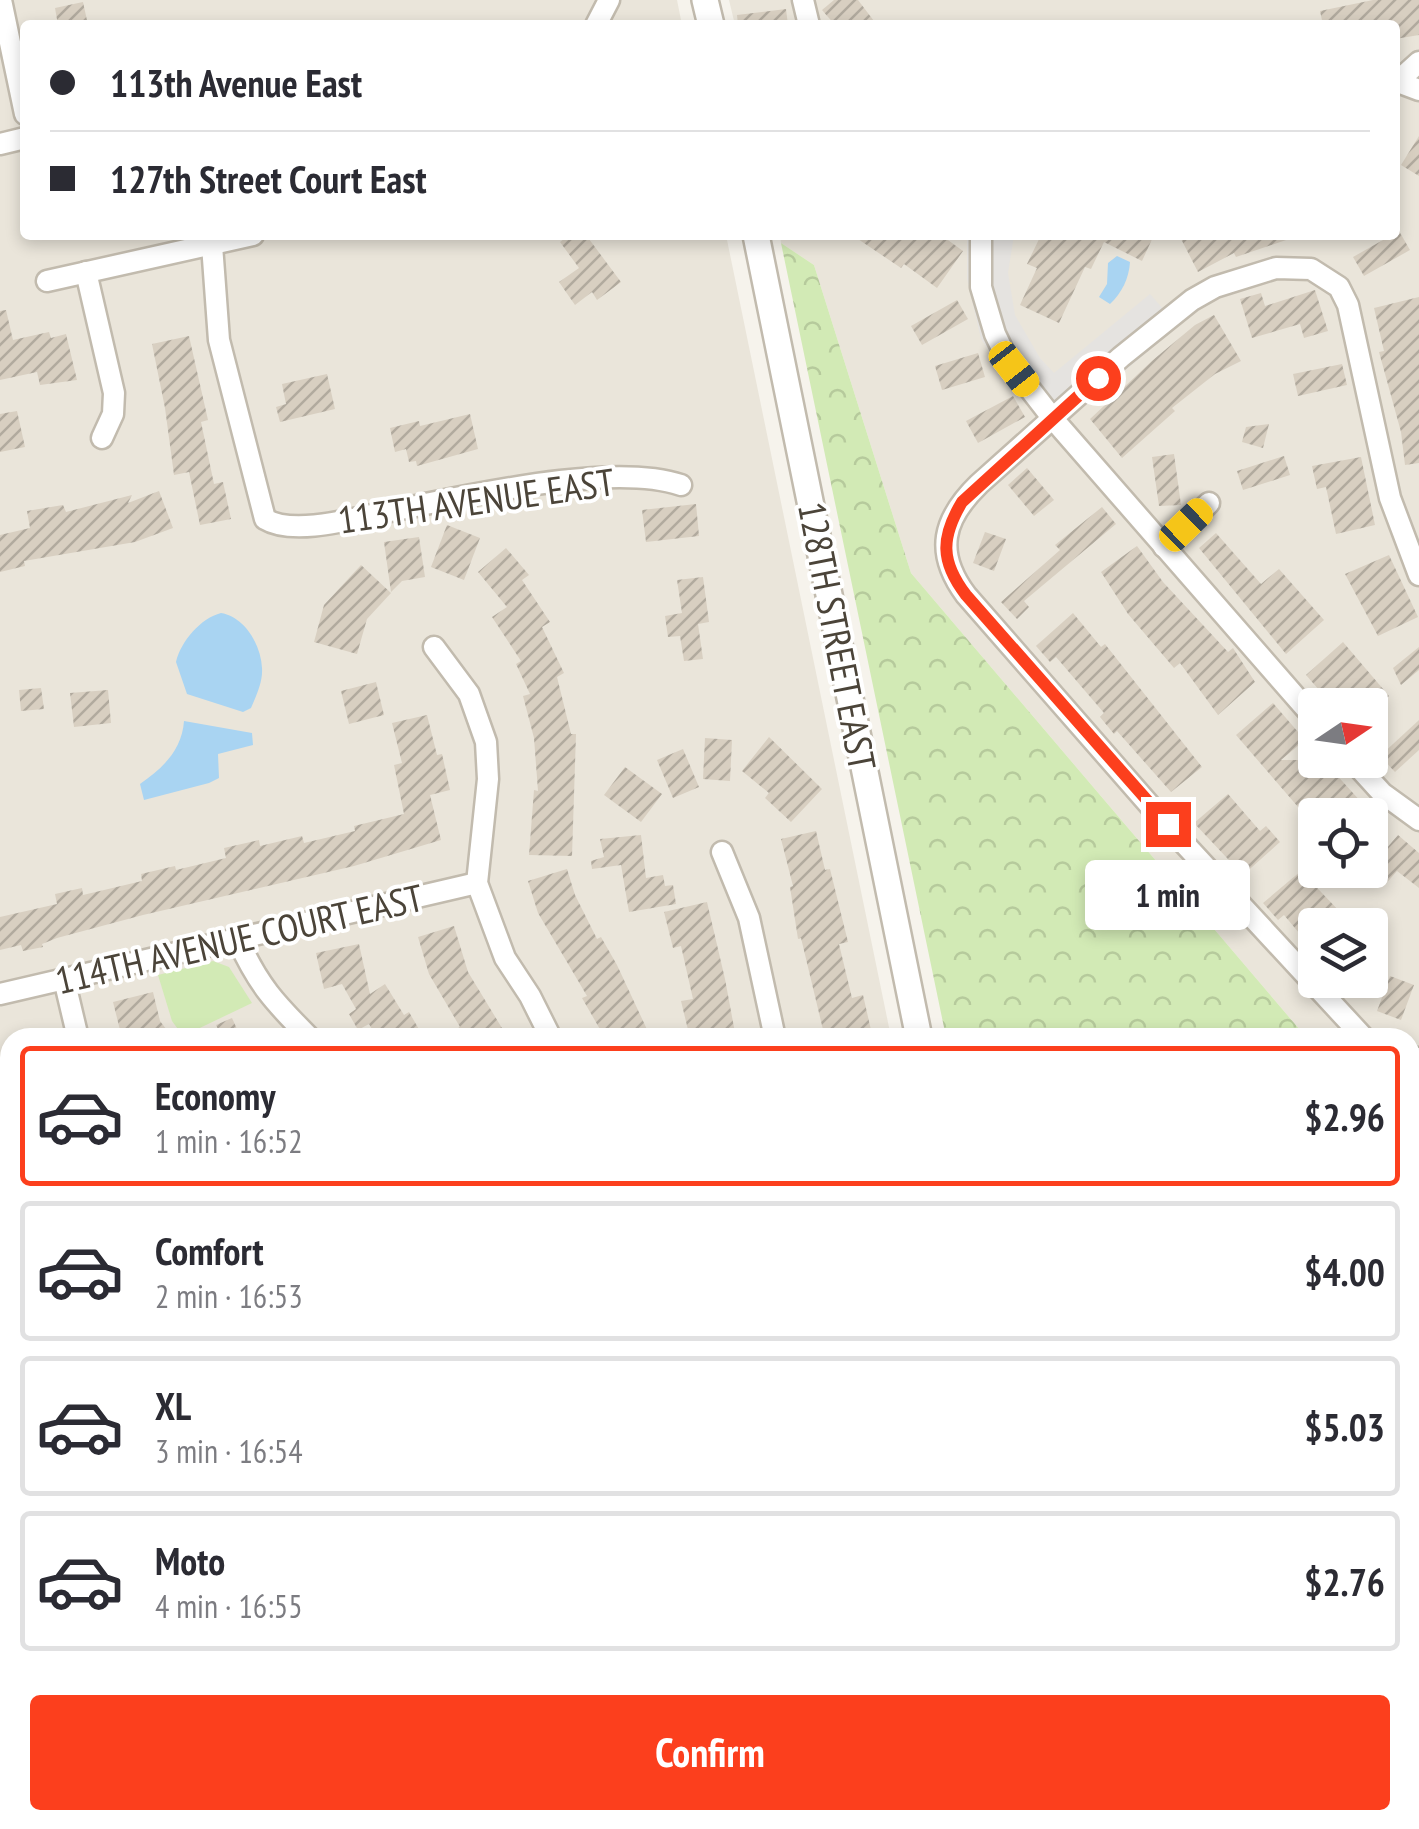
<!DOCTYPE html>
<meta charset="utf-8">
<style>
:root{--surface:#fff;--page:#f7f7f7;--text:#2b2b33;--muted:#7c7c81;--line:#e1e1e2;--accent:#fc3f1d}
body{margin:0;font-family:"PT Sans Narrow",sans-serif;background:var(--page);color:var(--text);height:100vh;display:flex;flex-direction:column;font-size:38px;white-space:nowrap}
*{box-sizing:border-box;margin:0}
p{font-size:32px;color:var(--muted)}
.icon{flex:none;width:55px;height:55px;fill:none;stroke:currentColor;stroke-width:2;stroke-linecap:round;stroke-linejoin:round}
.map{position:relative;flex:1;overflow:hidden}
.panel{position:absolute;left:0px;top:1028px;width:1420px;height:802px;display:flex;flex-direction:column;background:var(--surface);border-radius:30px 30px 0 0;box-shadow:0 5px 15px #0003}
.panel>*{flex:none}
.banner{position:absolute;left:20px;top:20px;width:1380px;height:220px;border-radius:10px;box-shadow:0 5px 15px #0003;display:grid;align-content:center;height:220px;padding:0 30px;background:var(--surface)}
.needle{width:65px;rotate:77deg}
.buttons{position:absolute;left:1298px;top:688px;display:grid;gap:20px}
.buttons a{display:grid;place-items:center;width:90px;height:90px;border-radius:10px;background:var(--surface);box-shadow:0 5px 15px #0003;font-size:50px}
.end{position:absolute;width:45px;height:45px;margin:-22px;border:12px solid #fc3f1d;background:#fff;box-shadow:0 0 0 5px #fff}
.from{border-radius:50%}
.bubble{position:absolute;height:70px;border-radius:10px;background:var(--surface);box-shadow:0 5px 15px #0003;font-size:32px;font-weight:600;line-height:70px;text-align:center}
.car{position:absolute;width:30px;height:60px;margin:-30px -15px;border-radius:12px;box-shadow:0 0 8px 2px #0007;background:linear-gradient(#f5c518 24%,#345 0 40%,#f5c518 0 76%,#345 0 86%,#f5c518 0)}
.banner b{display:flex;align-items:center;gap:35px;height:95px;font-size:38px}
.banner b+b{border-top:2px solid var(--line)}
.banner i{width:25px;height:25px;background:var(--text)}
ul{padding:18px 0 0;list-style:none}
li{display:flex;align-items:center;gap:30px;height:140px;margin:0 20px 15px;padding:0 10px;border:5px solid var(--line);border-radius:10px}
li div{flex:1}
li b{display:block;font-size:38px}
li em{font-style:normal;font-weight:600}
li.selected{border-color:var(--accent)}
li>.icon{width:90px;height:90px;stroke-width:1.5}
.action{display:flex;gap:20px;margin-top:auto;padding:20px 30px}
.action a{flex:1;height:115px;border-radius:10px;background:var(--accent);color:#fff;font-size:40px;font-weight:600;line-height:115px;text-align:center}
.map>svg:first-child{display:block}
.residential{fill:#eae5da;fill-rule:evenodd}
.forest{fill:url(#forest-crowns)}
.green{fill:#d2eab5}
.parking{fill:#e5e3e0}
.water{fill:#a9d4f2}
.building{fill:url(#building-hatch)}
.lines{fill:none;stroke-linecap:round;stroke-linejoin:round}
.minor-casing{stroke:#c2bbae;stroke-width:25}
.tertiary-casing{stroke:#c2bbae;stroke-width:30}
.minor{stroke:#fff;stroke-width:20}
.tertiary{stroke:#fff;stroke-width:25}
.route{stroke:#fc3f1d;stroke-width:12}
.labels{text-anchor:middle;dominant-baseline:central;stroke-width:8;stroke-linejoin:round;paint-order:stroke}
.street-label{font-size:38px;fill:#4b4439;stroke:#fff}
</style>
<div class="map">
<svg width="1419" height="1829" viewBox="0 0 1419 1829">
<defs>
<pattern id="forest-crowns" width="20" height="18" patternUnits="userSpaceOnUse" patternTransform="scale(2.5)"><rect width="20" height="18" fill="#d2eab5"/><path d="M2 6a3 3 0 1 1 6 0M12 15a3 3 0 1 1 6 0" fill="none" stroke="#b6ca9c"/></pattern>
<pattern id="building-hatch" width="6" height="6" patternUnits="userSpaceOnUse" patternTransform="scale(2.5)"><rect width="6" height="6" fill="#d8cfc1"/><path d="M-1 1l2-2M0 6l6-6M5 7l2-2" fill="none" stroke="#b1aa9e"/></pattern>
</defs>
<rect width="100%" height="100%" fill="#f6f3ec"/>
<!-- residential -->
<g class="residential">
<path d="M0 0H677L682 25H25V235H726L891 1037 10 1038V1564L0 1562Z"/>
<path d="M729 0H1419V1137L1410 1136V1038L1306 1037 911 573 814 265 781 243 780 235H1395V25H735ZM1315 705H1370V760H1315ZM1315 815H1370V870H1315ZM1315 925H1370V980H1315Z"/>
<path d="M1410 1268 1419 1277V1829H1103L1101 1820H1410Z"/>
<path d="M649 1820H921L917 1829H651Z"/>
</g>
<!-- forest -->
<g class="forest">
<path d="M781 243 814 265 911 573 1306 1037H946Z"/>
<path d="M1410 1136 1419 1137V1277L1410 1268Z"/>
<path d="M0 1496 10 1498V1820H679L678 1829H0Z"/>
</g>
<!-- green -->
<g class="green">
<path d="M213 961 229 967 252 1003 183 1036 172 1021 158 975Z"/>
<path d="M1419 1810V1829H1346L1345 1826 1372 1820H1410V1812Z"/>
</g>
<!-- parking -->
<path class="parking" d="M967 235H1014L1008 273 1015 315 1040 358 1054 373 1150 294 1178 326 1052 432 1022 399 981 339 967 279Z"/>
<!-- water -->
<g class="water">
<path d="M1117 256 1130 262C1129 278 1122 293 1110 304L1099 297 1107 284 1108 263Z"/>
<path d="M221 613C245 617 261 645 262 668 263 682 256 696 251 708L243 712 187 694 176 662C181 641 201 618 221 613Z"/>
<path d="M184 721 252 733 253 745 218 754 219 778 209 783 144 800 140 784C163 768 182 750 184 721Z"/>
<path d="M1419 1744V1794L1410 1792V1747Z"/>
</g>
<!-- building -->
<g class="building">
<path d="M834 0H858L877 25H835L822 10Z"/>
<path d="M1373 0H1419V35L1395 39V25H1323L1320 11Z"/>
<path d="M83 2 88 25H58L55 8Z"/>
<path d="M786 9 788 25H738L737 15Z"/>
<path d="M1419 136V176L1401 165Z"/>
<path d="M1399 231 1410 250 1364 276 1353 257Z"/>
<path d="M569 235H586L621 282 597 300 592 292 575 305 559 282 579 268 560 242Z"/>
<path d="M852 235H941L963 251 937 288 904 264 901 268Z"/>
<path d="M1041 235H1154L1142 261 1104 242 1091 269 1085 267 1059 323 1020 305 1037 268 1027 264Z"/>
<path d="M1179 235H1292V238L1236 257 1234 253 1198 272Z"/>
<path d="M1315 290 1328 331 1304 338 1300 324 1252 338 1240 299 1261 293 1265 306Z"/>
<path d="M1419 297V463L1405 465 1401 432 1379 352 1384 351 1374 308Z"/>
<path d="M957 300 968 319 922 345 911 326Z"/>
<path d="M6 310 13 340 49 332 51 338 66 334 77 380 40 385 37 372 0 380V311Z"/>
<path d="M1214 315 1241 361 1215 374 1172 408 1175 411 1122 458 1090 419 1153 360 1195 325Z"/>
<path d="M189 336 208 420 201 422 214 484 223 482 231 519 200 525 189 472 174 475 165 408 152 344Z"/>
<path d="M978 353 985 377 942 390 935 366Z"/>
<path d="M1342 364 1347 385 1298 396 1293 374Z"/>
<path d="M327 374 335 409 280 422 276 407 286 404 282 384Z"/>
<path d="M1013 396 1025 417 978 443 966 421Z"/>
<path d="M17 411 25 447 0 452V414Z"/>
<path d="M470 414 478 449 417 466 416 461 409 462 406 449 395 452 390 428 419 421 420 426Z"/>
<path d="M1269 424 1263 448 1242 442 1246 427Z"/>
<path d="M1174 454 1181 505 1159 506 1152 457Z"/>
<path d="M1284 456 1290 475 1243 490 1237 471Z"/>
<path d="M1361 457 1375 525 1336 534 1326 487 1317 489 1312 466Z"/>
<path d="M1027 468 1054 500 1034 516 1008 485Z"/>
<path d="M159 491 173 528 135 542 24 561 25 566 0 572V535L30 528 27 511 63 505 66 512 132 495 128 503Z"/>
<path d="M696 504 699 536 646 542 642 510Z"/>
<path d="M1102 507 1116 524 1024 601 1029 607 1017 619 1001 602 1060 550 1055 545Z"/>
<path d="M447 525 480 538 464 580 431 567Z"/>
<path d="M985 532 1006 539 994 571 973 563Z"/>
<path d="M1216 533 1261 584 1279 569 1324 620 1286 654 1199 548Z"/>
<path d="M419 537 425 577 402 581 391 592 384 542Z"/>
<path d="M1137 546 1163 582 1228 652 1233 648 1255 682 1218 715 1180 663 1174 668 1128 614 1101 572Z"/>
<path d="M506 548 529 575 522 580 550 622 542 627 564 673 557 677 571 734H576L572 856 529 855 534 790 538 791 534 738 523 696 530 694 516 664 521 661 492 617 507 607 478 572Z"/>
<path d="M1389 555 1418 617 1378 636 1345 574Z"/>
<path d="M361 565 391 593 367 619 357 654 314 642 324 605Z"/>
<path d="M703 577 709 622 698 624 703 659 684 661 680 636 668 637 665 616 682 613 677 580Z"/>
<path d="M1073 613 1101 647 1105 644 1202 767 1171 792 1117 731 1114 734 1100 717 1104 713 1056 657 1050 662 1036 646Z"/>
<path d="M1343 642 1389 696 1379 705H1332L1306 675Z"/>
<path d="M1419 647V670L1401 685 1393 668Z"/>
<path d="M376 682 384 715 349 724 341 691Z"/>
<path d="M41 688 44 709 21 711 19 690Z"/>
<path d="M108 690 111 723 74 727 70 693Z"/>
<path d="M1273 703 1305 740 1281 760H1323L1373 815H1305L1236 735Z"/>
<path d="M427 715 437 755 442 754 450 790 430 795 441 840 354 866 143 915 57 938 42 944 43 947 23 951 21 945 0 950V917L57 904 55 894 82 888 83 895 142 881 141 874 175 866 176 870 226 858 224 848 259 840 260 846 302 836 304 843 355 831 354 826 404 814 394 765 402 763 392 723Z"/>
<path d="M1419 720V750L1395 772 1380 756Z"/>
<path d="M769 737 822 789 791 822 765 798 769 793 742 771Z"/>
<path d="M705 738 732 740 730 781 703 779Z"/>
<path d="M683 749 699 787 673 798 657 760Z"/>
<path d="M625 767 662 794 641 822 604 795Z"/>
<path d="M1228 794 1260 831 1266 826 1280 842 1243 875 1194 823Z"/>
<path d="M816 831 825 870 830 869 848 942 839 944 852 998 863 995 871 1030 836 1038H825L801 938 798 939 790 887 793 886 781 839Z"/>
<path d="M641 835 646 878 663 875 665 886 673 885 676 904 629 912 621 865 592 869 591 861 604 857 600 839Z"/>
<path d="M1398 835 1419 853V888L1397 871 1384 886 1367 871Z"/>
<path d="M567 869 575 895 597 939 601 937 617 965 651 1038H605L582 998 587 996 538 913 528 881Z"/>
<path d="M1301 871 1342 914 1329 925H1315V952L1284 915 1278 920 1263 903Z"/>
<path d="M707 902 725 979 736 1038H690L681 1001 693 999 681 946 673 948 664 912Z"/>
<path d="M454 926 468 972 508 1038H443L460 1027 429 974 418 937Z"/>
<path d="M359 944 370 994 385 984 404 1015 409 1012 424 1038H377L369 1024 358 1030 349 1014 356 1009 342 984 324 989 316 953Z"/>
<path d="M1390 976 1414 985 1401 1020 1377 1011Z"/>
<path d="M153 992 160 1021 173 1038H122L113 1002Z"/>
<path d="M232 1018 241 1038H222L216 1025Z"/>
</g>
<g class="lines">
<!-- minor casing -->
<g class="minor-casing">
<g id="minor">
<path d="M1 0 25 114"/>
<path d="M803 0 809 25"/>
<path d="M596 25 609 0"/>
<path d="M1395 81 1419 90"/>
<path d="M1398 81 1419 62"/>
<path d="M0 144 25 138"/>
<path d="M981 235V287L995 334 1008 361 1054 420 1315 719"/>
<path d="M212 245 219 340 265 519C293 536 352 519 385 512 461 498 609 461 681 485"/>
<path d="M86 272 114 393 113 414 102 438"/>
<path d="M47 281 253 235"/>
<path d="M1164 547 1209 503"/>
<path d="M434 647 469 694 486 742 488 779 477 883 505 958 530 996 551 1038"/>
<path d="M1352 760 1382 793 1419 820"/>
<path d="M722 852 749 918 775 1038"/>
<path d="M238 940C258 985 275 1003 310 1038"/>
<path d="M64 979 78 1038"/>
<path d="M0 994 477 883"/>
<path d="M1364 1038 1167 825 966 595C934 552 943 519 979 484L1121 357 1192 300 1215 287 1276 268 1311 269 1339 287 1348 305 1390 498 1419 575"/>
<path d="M1410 1059 1419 1058"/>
<path d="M0 1347 10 1348"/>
<path d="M1410 1434 1419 1432"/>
<path d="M1410 1638 1419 1636"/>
<path d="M1249 1829 1250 1820"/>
</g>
</g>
<!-- tertiary casing -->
<g class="tertiary-casing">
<g id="tertiary">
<path d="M705 0 711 25"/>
<path d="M756 235 919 1038"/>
<path d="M939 1829 943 1820"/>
</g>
</g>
<!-- minor -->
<use href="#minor" class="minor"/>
<!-- tertiary -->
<use href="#tertiary" class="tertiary"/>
</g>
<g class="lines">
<!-- route -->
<path class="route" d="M1098 378 962 502C941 537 940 561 966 595L1168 824"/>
</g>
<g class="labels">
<!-- street labels -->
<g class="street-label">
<text transform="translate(476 500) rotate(-8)">113TH AVENUE EAST</text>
<text transform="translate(838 636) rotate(79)">128TH STREET EAST</text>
<text transform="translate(239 938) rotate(-13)">114TH AVENUE COURT EAST</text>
</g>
</g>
</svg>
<div class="buttons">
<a><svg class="needle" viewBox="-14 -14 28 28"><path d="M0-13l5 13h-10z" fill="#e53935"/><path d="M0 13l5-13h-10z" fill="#7c7c81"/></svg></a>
<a><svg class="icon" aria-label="locate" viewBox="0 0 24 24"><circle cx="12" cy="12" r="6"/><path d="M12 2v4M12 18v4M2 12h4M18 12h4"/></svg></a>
<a><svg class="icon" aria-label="layers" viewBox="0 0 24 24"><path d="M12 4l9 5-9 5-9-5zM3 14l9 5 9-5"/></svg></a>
</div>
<i class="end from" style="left:1098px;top:378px"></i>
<i class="end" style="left:1168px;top:824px"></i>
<div class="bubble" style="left:1085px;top:860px;width:165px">1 min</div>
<i class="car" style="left:1014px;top:369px;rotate:142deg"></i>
<i class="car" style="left:1186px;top:525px;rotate:46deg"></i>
<div class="banner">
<b><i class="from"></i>113th Avenue East</b>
<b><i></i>127th Street Court East</b>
</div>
<section class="panel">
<ul>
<li class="selected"><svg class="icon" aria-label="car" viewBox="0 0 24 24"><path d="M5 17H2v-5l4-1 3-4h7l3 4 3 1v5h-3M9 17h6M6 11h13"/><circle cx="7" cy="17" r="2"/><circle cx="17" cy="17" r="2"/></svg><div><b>Economy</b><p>1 min · 16:52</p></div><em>$2.96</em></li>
<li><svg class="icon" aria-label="car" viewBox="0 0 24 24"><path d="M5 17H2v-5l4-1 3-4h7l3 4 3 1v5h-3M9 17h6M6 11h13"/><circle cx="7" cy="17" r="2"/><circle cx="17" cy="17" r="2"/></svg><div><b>Comfort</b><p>2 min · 16:53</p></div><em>$4.00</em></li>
<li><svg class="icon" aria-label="car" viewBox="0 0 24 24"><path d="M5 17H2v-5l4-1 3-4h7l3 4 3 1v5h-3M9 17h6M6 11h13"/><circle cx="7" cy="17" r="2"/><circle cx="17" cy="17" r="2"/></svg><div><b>XL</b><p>3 min · 16:54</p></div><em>$5.03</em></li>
<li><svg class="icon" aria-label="car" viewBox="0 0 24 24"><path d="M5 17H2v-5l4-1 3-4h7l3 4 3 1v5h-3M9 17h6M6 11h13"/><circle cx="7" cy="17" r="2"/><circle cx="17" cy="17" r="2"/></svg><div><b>Moto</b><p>4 min · 16:55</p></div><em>$2.76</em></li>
</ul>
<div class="action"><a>Confirm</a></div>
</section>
</div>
